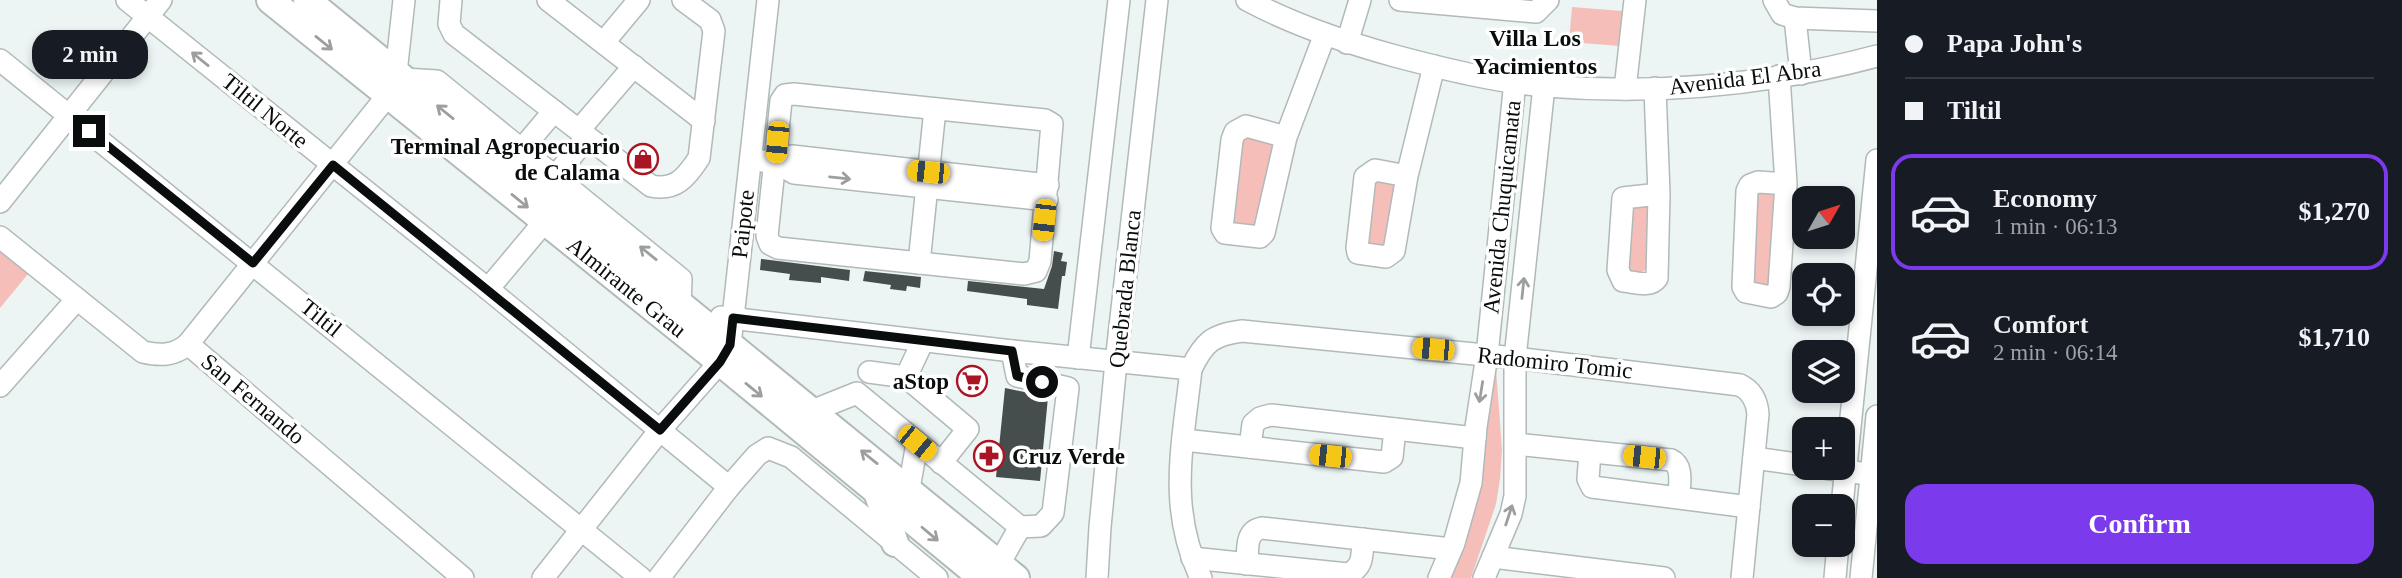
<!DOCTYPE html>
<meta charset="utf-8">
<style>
:root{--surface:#171b24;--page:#20242c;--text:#f1f3f6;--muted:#9ea1a6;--line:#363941;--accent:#7c3aed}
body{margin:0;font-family:Georgia,serif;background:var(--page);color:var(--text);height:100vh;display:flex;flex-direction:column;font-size:26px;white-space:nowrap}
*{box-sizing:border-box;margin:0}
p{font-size:23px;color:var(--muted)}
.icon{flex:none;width:38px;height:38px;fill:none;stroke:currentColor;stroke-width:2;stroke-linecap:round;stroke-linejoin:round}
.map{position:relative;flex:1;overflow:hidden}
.panel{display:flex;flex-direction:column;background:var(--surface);width:525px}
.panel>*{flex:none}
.guide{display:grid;align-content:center;height:154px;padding:0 28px;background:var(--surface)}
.needle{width:46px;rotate:51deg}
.tools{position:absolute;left:1792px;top:186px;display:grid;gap:14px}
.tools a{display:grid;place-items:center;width:63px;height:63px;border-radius:14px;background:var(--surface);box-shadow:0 4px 10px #0003;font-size:35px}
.end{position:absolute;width:32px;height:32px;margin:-16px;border:9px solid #0a0d0d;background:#fff;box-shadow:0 0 0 4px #fff}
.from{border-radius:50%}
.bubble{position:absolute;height:49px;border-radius:21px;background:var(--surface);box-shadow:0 4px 10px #0003;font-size:23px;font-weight:700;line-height:49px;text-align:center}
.car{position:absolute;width:21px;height:42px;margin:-21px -10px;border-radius:9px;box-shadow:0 0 5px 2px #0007;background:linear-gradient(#f5c518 24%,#345 0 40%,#f5c518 0 76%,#345 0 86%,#f5c518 0)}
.guide b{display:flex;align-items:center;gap:24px;height:66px;font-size:26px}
.guide b+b{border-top:2px solid var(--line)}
.guide i{width:18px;height:18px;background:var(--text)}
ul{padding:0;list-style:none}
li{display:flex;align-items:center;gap:21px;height:116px;margin:0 14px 10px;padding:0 14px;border:4px solid transparent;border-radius:21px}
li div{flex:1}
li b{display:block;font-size:26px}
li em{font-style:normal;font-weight:700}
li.active{border-color:var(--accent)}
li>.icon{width:63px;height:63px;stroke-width:1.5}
.cta{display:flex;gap:14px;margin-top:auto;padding:14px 28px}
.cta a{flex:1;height:80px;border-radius:21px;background:var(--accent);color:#fff;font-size:28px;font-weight:700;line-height:80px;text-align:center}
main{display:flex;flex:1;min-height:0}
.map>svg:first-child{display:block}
.green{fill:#f6beb9}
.building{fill:#464d4d}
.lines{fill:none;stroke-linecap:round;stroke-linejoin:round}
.minor-casing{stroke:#b1b9b9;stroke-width:24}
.major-casing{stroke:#b1b9b9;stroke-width:30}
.minor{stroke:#fff;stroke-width:21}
.major{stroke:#fff;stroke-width:26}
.oneway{stroke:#9d9e9e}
.route{stroke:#0a0d0d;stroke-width:9}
.labels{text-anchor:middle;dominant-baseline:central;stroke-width:7;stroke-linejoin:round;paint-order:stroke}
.street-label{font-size:23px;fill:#0a0d0d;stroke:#fff}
.poi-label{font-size:23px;font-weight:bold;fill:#0a0d0d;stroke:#fff;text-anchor:end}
.neighbourhood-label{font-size:24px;font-weight:bold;fill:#0a0d0d;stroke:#fff}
</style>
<main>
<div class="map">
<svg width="1877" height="578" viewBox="0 0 1877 578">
<rect width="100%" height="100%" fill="#ecf4f4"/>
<!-- green -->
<g class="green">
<path d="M1572 7 1622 11 1620 46 1569 42Z"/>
<path d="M1252 132 1273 144 1259 225 1250 231 1229 226 1240 137Z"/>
<path d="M1372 180H1398L1384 250 1363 244Z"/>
<path d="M1763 186 1778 190 1773 285 1755 283 1750 276 1758 194Z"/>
<path d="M1652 202 1651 268 1637 273 1624 269 1626 209Z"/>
<path d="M0 251 28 274 0 308Z"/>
<path d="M1496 369 1502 450 1500 479 1496 504 1471 578H1445L1488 393Z"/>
</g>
<!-- building -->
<g class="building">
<path d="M1054 251 1063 253 1061 261 1067 262 1065 276H1062L1058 309 1027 305V299L967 291 968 281 1044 289 1052 266Z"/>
<path d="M761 259 850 270 849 281 821 277V283L789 280 790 274 760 270Z"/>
<path d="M865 271 921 277 920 288 907 286 906 291 890 289 891 285 863 281Z"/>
<path d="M1005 388 1048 397 1040 481 996 477Z"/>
</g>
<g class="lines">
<!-- minor casing -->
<g class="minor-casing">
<g id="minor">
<path d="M127 0 488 289 729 487"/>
<path d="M451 0 449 24 454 34 651 186C675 191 686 178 699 158L714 31 710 20 683 0"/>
<path d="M548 0 704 121"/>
<path d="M1247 0C1294 25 1344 42 1395 56 1444 69 1496 82 1546 86 1657 95 1769 85 1877 56"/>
<path d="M1400 0 1536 12 1548 0"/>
<path d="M1774 0 1782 14 1795 18 1877 21"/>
<path d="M1795 18 1801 74"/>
<path d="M604 42 639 0"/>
<path d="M1347 43 1360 0"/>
<path d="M0 60 641 578"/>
<path d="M1779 76 1786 184 1779 287 1777 293 1771 297 1746 292 1743 287 1747 191 1750 185 1758 182 1786 184"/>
<path d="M404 79 437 81 681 279 680 306"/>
<path d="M1655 88 1659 194 1657 278C1650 288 1634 282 1623 281L1618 270 1623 198 1659 194"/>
<path d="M1625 89 1635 0"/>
<path d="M794 94 1045 120 1052 124 1040 261 1036 271 1024 274 778 248 770 244 767 236 781 101 785 95Z"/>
<path d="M579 130 634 66"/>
<path d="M1286 137 1246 126 1235 132 1232 140 1222 228 1225 233 1260 237 1264 233 1286 137 1325 34"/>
<path d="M521 150 554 111"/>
<path d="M762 161 775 162 792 156 1048 185"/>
<path d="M775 162 794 173 1047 200"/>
<path d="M1407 176 1375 170 1365 177 1357 248 1358 253 1386 257 1394 251 1407 176 1434 66"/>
<path d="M555 177 587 137"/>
<path d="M0 202 161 0"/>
<path d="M0 237 143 352C160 356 174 356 188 344L388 95 396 73 404 0"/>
<path d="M919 263 935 109"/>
<path d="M488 289 545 221"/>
<path d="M721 317 1012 351 1191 369"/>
<path d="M188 344 463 578"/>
<path d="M1012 351 1017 376 1068 388 1053 513 1041 526 1020 527"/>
<path d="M1078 358 1119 0"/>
<path d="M869 372 906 377 923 341"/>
<path d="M906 377 968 429 941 463"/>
<path d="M0 386 77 299"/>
<path d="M812 411 857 393 1020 527 999 564"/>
<path d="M1184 440 1384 462 1392 457 1395 429"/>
<path d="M1516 444 1671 460C1684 466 1679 485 1679 497"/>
<path d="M1250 447 1253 424 1260 418 1271 415 1475 438"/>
<path d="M1590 452 1588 479 1592 487 1749 507"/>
<path d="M1754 458 1804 465"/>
<path d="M1817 467 1860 473"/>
<path d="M909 489 917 443"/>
<path d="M1842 506 1877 160"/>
<path d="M1493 557 1664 578"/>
<path d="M1192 558 1348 574C1364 567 1362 554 1363 539"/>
<path d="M1247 564C1248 549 1245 531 1262 528L1451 549"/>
<path d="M543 578 660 430 720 362 730 345 768 0"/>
<path d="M659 578 729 487 757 455 768 448 791 457 937 578"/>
<path d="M1097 578 1100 527 1116 362 1157 0"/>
<path d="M1201 578C1167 508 1183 444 1191 369 1204 342 1212 335 1242 331L1515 358 1740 385C1752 391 1757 401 1758 414L1742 578"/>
<path d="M1439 578 1454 543 1471 483 1476 427 1487 355 1515 81"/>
<path d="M1484 578 1511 514 1515 496V358L1544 86"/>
<path d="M1835 578 1838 544"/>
<path d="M1861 578 1877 416"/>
</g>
</g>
<!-- major casing -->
<g class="major-casing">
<g id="major">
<path id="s1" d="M270 0 720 362 982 578"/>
<path d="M307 0 1016 578"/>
<path d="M877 492 895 543"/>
</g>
</g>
<!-- minor -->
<use href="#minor" class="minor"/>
<!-- major -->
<use href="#major" class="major"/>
</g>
<!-- one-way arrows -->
<defs><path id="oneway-shaft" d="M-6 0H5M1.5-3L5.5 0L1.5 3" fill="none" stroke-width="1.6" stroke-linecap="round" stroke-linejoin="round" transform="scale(1.75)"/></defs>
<g class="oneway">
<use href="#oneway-shaft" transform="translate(324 43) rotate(39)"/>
<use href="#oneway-shaft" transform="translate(200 59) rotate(-141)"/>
<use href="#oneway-shaft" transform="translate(445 112) rotate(-141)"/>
<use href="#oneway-shaft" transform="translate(840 178) rotate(6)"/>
<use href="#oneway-shaft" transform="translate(520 201) rotate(39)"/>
<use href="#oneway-shaft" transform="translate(648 253) rotate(-141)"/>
<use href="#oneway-shaft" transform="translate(1523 288) rotate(-84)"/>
<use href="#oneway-shaft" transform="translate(754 390) rotate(39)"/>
<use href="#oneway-shaft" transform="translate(1481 392) rotate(99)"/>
<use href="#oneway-shaft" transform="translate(869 457) rotate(-141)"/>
<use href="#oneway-shaft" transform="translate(1509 515) rotate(-72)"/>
<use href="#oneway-shaft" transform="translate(930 534) rotate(40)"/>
</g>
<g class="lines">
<!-- route -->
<path class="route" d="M89 131 253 263 333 165 660 430 720 362 730 345 733 318 1012 351 1017 376 1042 382"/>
</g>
<!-- icons -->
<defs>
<g id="shop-ring" transform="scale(1.575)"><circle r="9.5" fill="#fff" stroke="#aa1524" stroke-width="1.5"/><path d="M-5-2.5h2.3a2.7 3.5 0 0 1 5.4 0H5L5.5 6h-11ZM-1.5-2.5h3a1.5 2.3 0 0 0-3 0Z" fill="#aa1524"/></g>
<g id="supermarket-ring" transform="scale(1.575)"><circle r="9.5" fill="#fff" stroke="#aa1524" stroke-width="1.5"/><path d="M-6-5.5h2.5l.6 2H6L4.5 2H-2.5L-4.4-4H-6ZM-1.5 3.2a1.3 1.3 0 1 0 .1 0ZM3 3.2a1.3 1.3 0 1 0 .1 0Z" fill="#aa1524"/></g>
<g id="pharmacy-ring" transform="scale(1.575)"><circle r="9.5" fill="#fff" stroke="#aa1524" stroke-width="1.5"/><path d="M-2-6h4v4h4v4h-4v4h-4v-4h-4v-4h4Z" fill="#aa1524"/></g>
</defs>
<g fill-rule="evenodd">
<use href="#shop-ring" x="643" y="159"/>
<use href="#supermarket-ring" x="972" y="381"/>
<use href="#pharmacy-ring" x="989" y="456"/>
</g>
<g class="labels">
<!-- street labels -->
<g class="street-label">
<text transform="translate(1745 78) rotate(-7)">Avenida El Abra</text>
<text transform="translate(265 111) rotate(39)">Tiltil Norte</text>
<text transform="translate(1502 207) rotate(-84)">Avenida Chuquicamata</text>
<text transform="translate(743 224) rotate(-84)">Paipote</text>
<text stroke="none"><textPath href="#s1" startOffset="458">Almirante Grau</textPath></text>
<text transform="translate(1125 289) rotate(-84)">Quebrada Blanca</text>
<text transform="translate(321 318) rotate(39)">Tiltil</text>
<text transform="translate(1555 363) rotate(6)">Radomiro Tomic</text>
<text transform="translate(253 399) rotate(40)">San Fernando</text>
</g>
<!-- poi labels -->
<g class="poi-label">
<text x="620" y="146">Terminal Agropecuario<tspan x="620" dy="26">de Calama</tspan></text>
<text x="949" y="381">aStop</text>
<text x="1012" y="456" text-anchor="start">Cruz Verde</text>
</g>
<!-- neighbourhood labels -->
<g class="neighbourhood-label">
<text x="1535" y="38">Villa Los<tspan x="1535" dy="28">Yacimientos</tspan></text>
</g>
</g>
</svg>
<div class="tools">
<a><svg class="needle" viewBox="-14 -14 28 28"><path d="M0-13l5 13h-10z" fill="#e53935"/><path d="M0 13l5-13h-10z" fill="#9ea1a6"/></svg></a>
<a><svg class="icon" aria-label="locate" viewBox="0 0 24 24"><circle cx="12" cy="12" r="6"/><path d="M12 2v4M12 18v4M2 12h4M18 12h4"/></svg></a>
<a><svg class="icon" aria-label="layers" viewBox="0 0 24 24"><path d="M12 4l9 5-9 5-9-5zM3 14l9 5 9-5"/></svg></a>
<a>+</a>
<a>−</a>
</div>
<i class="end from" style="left:1042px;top:382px"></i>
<i class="end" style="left:89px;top:131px"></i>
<div class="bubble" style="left:32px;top:30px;width:116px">2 min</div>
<i class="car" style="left:777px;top:142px;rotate:185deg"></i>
<i class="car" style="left:928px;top:172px;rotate:276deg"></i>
<i class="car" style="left:1044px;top:220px;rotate:186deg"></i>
<i class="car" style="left:1433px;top:349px;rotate:275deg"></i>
<i class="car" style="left:917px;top:443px;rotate:129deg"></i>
<i class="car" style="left:1330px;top:456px;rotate:276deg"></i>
<i class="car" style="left:1644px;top:457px;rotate:276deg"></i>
</div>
<section class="panel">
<div class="guide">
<b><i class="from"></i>Papa John's</b>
<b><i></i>Tiltil</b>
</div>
<ul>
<li class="active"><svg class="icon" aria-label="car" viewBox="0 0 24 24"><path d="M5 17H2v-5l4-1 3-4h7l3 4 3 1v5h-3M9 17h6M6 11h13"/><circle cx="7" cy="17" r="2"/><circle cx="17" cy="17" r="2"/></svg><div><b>Economy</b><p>1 min · 06:13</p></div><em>$1,270</em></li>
<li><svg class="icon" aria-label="car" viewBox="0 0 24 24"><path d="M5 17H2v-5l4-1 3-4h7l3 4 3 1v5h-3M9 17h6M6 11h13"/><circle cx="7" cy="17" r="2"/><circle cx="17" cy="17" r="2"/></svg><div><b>Comfort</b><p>2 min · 06:14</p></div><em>$1,710</em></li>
</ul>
<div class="cta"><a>Confirm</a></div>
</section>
</main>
